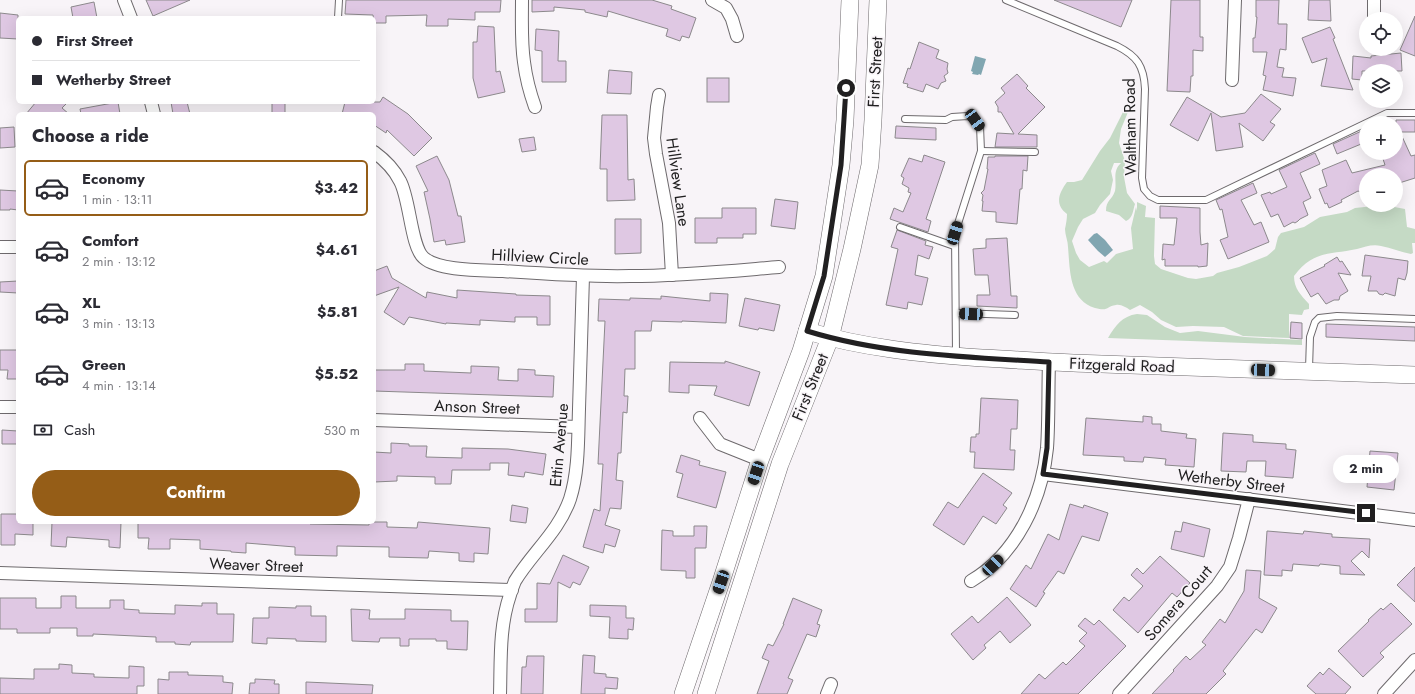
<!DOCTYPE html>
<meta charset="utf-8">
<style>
:root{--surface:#fff;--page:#f7f7f7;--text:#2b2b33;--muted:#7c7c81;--line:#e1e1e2;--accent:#955d17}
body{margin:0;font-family:Jost,sans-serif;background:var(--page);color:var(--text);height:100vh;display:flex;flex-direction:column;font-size:15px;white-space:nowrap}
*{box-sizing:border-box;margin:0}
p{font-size:13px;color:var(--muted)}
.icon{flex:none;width:22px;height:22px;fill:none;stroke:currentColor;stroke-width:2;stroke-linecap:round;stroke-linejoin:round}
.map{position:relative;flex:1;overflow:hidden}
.panel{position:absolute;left:16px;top:112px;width:360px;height:412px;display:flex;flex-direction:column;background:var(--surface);border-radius:6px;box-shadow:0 4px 16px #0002}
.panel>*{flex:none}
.top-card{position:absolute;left:16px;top:16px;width:360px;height:88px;border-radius:6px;box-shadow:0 4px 16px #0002;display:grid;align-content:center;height:88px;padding:0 16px;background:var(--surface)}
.controls{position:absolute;left:1359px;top:12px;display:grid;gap:8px}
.controls a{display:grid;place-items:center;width:44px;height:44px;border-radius:50%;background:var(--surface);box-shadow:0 4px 16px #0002;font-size:20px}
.end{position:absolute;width:18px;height:18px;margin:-9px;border:5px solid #212021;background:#fff;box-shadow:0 0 0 2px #fff}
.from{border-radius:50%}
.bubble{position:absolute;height:28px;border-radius:14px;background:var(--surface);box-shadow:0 4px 16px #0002;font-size:13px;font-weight:700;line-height:28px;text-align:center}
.car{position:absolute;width:12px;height:24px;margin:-12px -6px;border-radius:5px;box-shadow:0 0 3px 1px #0007;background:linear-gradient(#222 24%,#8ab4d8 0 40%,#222 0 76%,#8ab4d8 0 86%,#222 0)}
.top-card b{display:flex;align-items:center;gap:14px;height:38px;font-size:15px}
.top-card b+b{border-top:1px solid var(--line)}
.top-card i{width:10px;height:10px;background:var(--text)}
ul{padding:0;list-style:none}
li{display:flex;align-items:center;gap:12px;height:56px;margin:0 8px 6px;padding:0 8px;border:2px solid transparent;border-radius:6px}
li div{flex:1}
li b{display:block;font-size:15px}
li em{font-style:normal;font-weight:700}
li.active{border-color:var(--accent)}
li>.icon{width:36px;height:36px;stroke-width:1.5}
h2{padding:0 16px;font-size:18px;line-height:48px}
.pay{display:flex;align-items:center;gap:10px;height:44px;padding:0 16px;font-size:15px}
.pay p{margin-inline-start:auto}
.action{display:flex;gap:8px;margin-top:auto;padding:8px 16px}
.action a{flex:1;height:46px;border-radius:24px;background:var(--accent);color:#fff;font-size:16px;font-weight:700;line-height:46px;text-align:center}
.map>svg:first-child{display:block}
.green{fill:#c5dac5}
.water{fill:#81a6b1}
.building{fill:#dfc8e3;stroke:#8c898c}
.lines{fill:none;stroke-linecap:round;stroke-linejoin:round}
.lane-casing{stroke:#6e6a6d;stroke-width:8}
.street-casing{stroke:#6e6a6d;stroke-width:14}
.secondary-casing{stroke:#6e6a6d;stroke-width:18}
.lane{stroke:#fff;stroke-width:6}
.street{stroke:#fff;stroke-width:12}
.secondary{stroke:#fff;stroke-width:17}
.route{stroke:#212021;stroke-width:5}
.labels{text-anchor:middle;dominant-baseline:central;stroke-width:3;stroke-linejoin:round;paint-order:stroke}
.street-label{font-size:16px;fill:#212021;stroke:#f8f4f8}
</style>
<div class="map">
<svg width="1415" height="694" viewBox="0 0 1415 694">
<rect width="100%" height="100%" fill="#f8f4f8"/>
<!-- green -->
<g class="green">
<path d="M1126 108 1128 112 1121 129 1119 143 1125 161 1124 177 1127 193 1135 204C1133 210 1133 218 1126 221L1119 215 1106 211C1106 200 1112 200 1115 191 1117 181 1112 171 1121 163H1114L1111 171 1113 180 1110 194 1100 205 1095 213 1083 219 1078 227 1072 241 1076 253 1080 260 1089 267 1104 261 1107 263 1116 254 1133 249 1131 228 1136 207 1137 211V202L1146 206 1145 217 1155 218 1154 256 1155 264 1161 269 1188 278 1196 279 1213 276 1217 273 1239 267 1267 256 1275 249 1278 237 1281 233 1304 227 1320 217 1347 212 1355 208 1384 205 1405 209 1407 227 1415 229V243H1412L1413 253 1411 254C1401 252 1391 248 1381 246 1372 244 1365 247 1357 249 1330 255 1313 250 1294 276 1294 289 1301 295 1309 304V309L1304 310 1302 315 1289 314V338L1243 336 1224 327 1193 326 1176 327 1161 320 1152 312 1140 305 1130 310C1127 308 1121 304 1116 305 1106 306 1109 312 1095 308 1069 300 1070 270 1068 247 1068 241 1065 235 1065 229 1066 224 1067 219 1067 214 1054 204 1059 193 1067 182H1074L1082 180 1100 151 1110 138 1124 110Z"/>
<path d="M1137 314 1147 315 1165 327 1180 333 1198 331 1245 337 1302 340V345L1108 338C1115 326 1122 316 1137 314Z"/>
</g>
<!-- water -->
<g class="water">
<path d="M975 56 986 59 981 75 979 74 978 75 972 74 973 72 971 71Z"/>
<path d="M1097 233 1105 240 1113 250 1105 257 1098 251 1088 240 1094 234Z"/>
</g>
<!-- building -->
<g class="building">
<path d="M146 0H190L153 16Z"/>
<path d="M346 0H501L500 12H475V20L448 19V26H426L427 15 386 16V23H374L373 15 345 14Z"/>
<path d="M532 0H652L672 6 671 9 696 18 689 38 682 36 680 41 666 36 668 29 608 11 607 17 585 12V10L554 7V11L532 12Z"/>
<path d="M1054 0H1132L1121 27Z"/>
<path d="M1171 0H1200V37H1203V51L1193 50V76H1191L1190 92 1167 91Z"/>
<path d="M1256 0H1279L1278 24H1287L1286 50 1280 49 1277 67 1284 68 1282 77 1296 78 1293 96 1263 90 1266 76 1263 75 1267 52H1253V38H1255L1257 17H1256Z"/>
<path d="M1309 0H1330L1331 21 1308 20Z"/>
<path d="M94 2 97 18H73L71 7Z"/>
<path d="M0 13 18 15V39L0 38Z"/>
<path d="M1415 16V56L1400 50Z"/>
<path d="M478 26 494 27 496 72 500 71 505 92 478 98 473 78V42H477Z"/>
<path d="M1330 27 1335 38 1333 39 1353 90 1321 86 1327 58 1312 63 1302 38Z"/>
<path d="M536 29 559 31 558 61H566V82H542V51L535 50Z"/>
<path d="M919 42 939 50 936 58 948 63 947 69 948 73 944 76 946 81 941 83 938 89 926 84 923 92 907 87 908 84 903 83 908 68 910 69Z"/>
<path d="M1401 53 1402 71H1362V80L1352 79 1353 56 1371 58V56Z"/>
<path d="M609 70 632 72 631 94 607 93Z"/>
<path d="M1017 74 1028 86 1026 88 1045 107 1018 134 1037 135V147H995L997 133 1014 134 1001 112H998V107L995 102 1005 93 1001 88Z"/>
<rect x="707" y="78" width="22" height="24"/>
<path d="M1261 94 1281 109 1270 122 1275 125 1263 141 1239 123 1243 147 1216 151 1211 113 1198 141 1170 125 1187 97 1221 117 1245 113Z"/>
<path d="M383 97 408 114 432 138 414 156 387 130 386 133 374 125V114H342L345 102H380Z"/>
<path d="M36 102H68L62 108 69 114H26Z"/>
<path d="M118 102 120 114H81L80 109Z"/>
<path d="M171 102H187L190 114H173Z"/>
<rect x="272" y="102" width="13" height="12"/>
<path d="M602 115H627L628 180 634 179 635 200 607 201V169H600Z"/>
<path d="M1396 120H1415V132H1400L1411 156 1415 155V178L1396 184V175H1366V194L1358 191 1341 200 1342 202 1329 208 1327 203 1325 204 1319 189 1327 186 1322 170 1346 160 1352 173 1385 165 1381 153H1396Z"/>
<path d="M896 126 936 128V140L895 138Z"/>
<path d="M14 127 15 147 0 148V128Z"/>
<path d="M1366 129V142L1337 154 1333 144Z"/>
<path d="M534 137 536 150 522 152 519 139Z"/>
<path d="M1315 153 1320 164 1300 173 1311 198 1303 202 1308 215 1300 219 1298 221 1295 223 1293 222 1284 227 1278 214 1271 217 1261 195 1270 192 1271 194 1287 187 1279 170Z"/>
<path d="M924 155 945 162 926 219 931 221 928 232 890 219 894 208 903 212 911 193 908 192 909 188 902 184 904 178 901 176 909 158 922 162Z"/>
<path d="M437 156 449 180 458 216H461L465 242 446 245 445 240 434 242 430 219 424 192 428 191 416 166Z"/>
<path d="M995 156H1028L1027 171 1023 170 1022 189H1020L1017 224 996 222V212L982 211 983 201H982L983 195 981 193 984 190 988 169H987L988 157H995Z"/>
<path d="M1253 183 1257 193 1241 200 1254 225 1261 222 1269 242 1228 259 1220 240 1228 237 1222 209 1220 210 1216 200Z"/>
<path d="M0 190 18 191V210L10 209V210H0Z"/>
<path d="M775 199 798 202 795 229 771 226Z"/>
<path d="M1160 206 1200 208V232L1201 245 1208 243 1207 266 1198 267V266H1165V259L1162 260 1163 244 1174 245 1177 218H1160Z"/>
<path d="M722 208H756V234H743V238H717V243H695V218H722Z"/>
<path d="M615 219H641V253L615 254Z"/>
<path d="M897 230 926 241 925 245 933 247 929 259 918 255 915 275 928 278 922 305 908 302 907 309 886 305 898 249 891 247Z"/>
<path d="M1007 238 1011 296H1017V308L977 306V295H990L988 275H975L973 249 986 248V239Z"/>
<path d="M1365 255 1408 261 1407 273 1405 280 1398 278 1395 296 1385 293 1383 295 1379 294 1377 291H1368L1371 276H1362Z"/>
<path d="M1337 257 1340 262 1342 261 1351 275 1338 273 1348 291 1340 296 1339 300H1334L1326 304 1318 293 1311 297 1300 278 1325 266 1324 265Z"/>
<path d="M387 266 392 278 426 298 427 292 457 298V290L516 294V295L550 296V325H537V317H515V322L480 320V325L446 323V324L409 317 404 325 384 312 399 287 374 296V271Z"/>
<path d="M18 281V293L0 292V282Z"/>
<path d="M710 293 728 294 726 323 682 321V322L652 321 651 331H635V369H625L624 396H628L627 413 623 412 621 453H618L616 480 623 481 621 509 610 508 605 525 620 530 615 547 605 544 603 553 583 547 594 509 600 511 603 464H598L605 321H598L599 299 630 300V298L661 299V296L710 301Z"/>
<path d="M745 298 780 305 774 331 759 328 758 330 739 326Z"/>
<path d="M1291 322 1302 323V339L1290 338Z"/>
<path d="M1326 324 1415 327V341L1326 337Z"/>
<path d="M0 350H18V379H7L8 370H0Z"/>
<path d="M725 361 760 372 749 406 714 395 717 386 689 385V393L669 392 670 362 725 363Z"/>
<path d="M405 364H424V371L471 373V366L499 367 498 380 518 381V369L535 370V375L554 376 553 397 374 391V370H405Z"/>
<path d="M981 398 1018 400 1017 429H1011L1010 450H1015L1014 470 974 468 975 452H970L971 437H976V434H979Z"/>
<path d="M1143 416 1152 417V424H1161V431L1187 434 1186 438 1196 439 1194 467 1165 465 1166 459 1144 457 1143 462 1124 461V457L1083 455 1086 418 1143 422Z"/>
<path d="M2 430 18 431V444H2Z"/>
<path d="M1223 433 1253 435V442L1286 444V449L1296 450 1293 478 1265 476 1266 461H1247L1246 472 1221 471Z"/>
<path d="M391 443 409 444V446H427L426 457 462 458V448L508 449 546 454 543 475 525 472 524 477 508 475 509 463H490V470H452L451 484H435V477L397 476V481L374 482V452L391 453Z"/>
<path d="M1370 451 1398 453 1394 490 1367 487Z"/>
<path d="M681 455 700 461 699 465 726 472 716 508 677 497 683 474 676 472Z"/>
<path d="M983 473 1012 493 1003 505 1007 508 996 524 983 516 964 545 933 525 948 502 958 508Z"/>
<path d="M1070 504 1083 508 1084 505 1108 513 1099 541 1082 536 1064 574 1058 571 1043 592 1045 593 1036 607 1010 589 1026 565 1031 569 1048 534 1059 540Z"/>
<path d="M512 505 528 508 526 523 510 521Z"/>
<path d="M1 514H18V522H33V535L15 534V545H1Z"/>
<path d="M52 522H121L120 548 109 547V540L67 537 66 547 51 546Z"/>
<path d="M138 522H310V524L369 525V522H387V527L417 528 418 522 490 528 488 554 474 553V562L459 561V553L429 551 428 558 389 557V547L337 546V556L295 555V547L246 543V553L231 552V551L200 549V540L170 539V549H148L149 538H138Z"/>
<path d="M1183 522 1210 529 1204 557 1171 549 1175 531 1181 532Z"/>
<path d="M694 526H707L706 548H695V578H686V571L661 570 662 530 673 531V536H694Z"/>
<path d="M1267 531 1303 534 1304 531 1332 534V537L1370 539 1369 558 1362 551 1351 561 1365 575 1340 574V566L1320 564 1319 566 1293 564 1292 571 1282 570V576L1264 575Z"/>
<path d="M563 555 589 567 580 585 573 582 570 588 558 582 557 622H525V609H537V583L550 584Z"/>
<path d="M1160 556 1190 583 1177 597 1172 593 1138 633 1113 610 1124 597 1129 601 1143 586 1131 575 1137 568 1143 574Z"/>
<path d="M1415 567V602L1397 585Z"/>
<path d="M1246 570 1261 571 1259 598 1277 608 1262 633 1256 629 1223 671 1226 674 1206 694H1152L1174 671 1173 670 1186 656 1190 660 1206 645 1202 642 1220 619 1225 623 1244 591Z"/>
<path d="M61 596H76V608H110V600H124V609L139 610V613L175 614V605L202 606V603H217V614H234L233 642H191L190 645 175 644V642H156V637L93 634V636H77V628H50V633H17V629H0V598H36V608H61Z"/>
<path d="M1007 597 1031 625 1010 643 1000 631 984 645 986 648 973 660 951 634 972 616 978 623Z"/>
<path d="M793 598 822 610 817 624 820 625 816 637 807 634 788 678 793 680 787 694H757L769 661 762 658 768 644 773 646 784 624H783Z"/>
<path d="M1391 603 1412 624 1380 653 1384 657 1363 677 1338 651 1369 621 1368 620 1381 608 1383 610Z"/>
<path d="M590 605 626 606V618H634L633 630 628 629V639L609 638 610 617 590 616Z"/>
<path d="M296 606H311V616H326V642L296 641V639L267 638V644L252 643 253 618H269V607L296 608Z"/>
<path d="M351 609 370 610 369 619H405V609L451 610V621H468L467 650 447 649V641H436V639H409V646H400V638H380L379 642 352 641Z"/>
<path d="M1085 618 1094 625 1099 620 1126 646 1078 694H1021L1039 674 1045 679 1063 662 1066 665 1085 646 1079 641 1087 633 1078 626Z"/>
<path d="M583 655 595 656 594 673 606 674V677L618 678 617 689 605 688V694H581Z"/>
<path d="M527 656H544L543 694H521L522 667H526Z"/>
<path d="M59 664 72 665V673L94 674V677L129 678V666L144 667V686H137V694H0V678L34 679V669H59Z"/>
<path d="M1329 668 1351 687 1345 694H1316L1307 686 1320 672 1323 675Z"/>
<path d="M169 672H188V675L223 676V682L233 683 232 694H158V679L169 680Z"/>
<path d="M255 679 275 680 274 684H279V694H249L250 683H255Z"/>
<path d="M306 682 373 685 372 694H306Z"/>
</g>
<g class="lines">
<!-- lane casing -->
<g class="lane-casing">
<g id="lane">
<path d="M1006 0 1117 46C1137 56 1144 66 1145 89L1142 178 1144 189 1150 196 1158 200H1206L1387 113H1415"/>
<path d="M338 18 339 0"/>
<path d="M905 119 946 120 952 117 968 116 975 119 980 126 981 151 955 233 956 354"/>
<path d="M981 151 1035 152"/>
<path d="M900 227 954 246"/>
<path d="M956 313 1015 315"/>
<path d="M1309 369 1310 337 1315 322 1319 318 1337 316 1415 319"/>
</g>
</g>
<!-- street casing -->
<g class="street-casing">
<g id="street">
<path d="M124 0 131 18"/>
<path d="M522 0C522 21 521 42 524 62 526 78 530 93 535 107"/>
<path d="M712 0 726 8 732 19 737 36"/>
<path d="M1374 19V0"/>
<path d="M1232 80 1235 0"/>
<path d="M659 95 657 107 654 138 656 154 669 223 672 275"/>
<path d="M151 102 154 114"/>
<path d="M374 152C385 160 394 169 400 181 410 199 411 248 424 258 439 271 482 270 503 271 546 274 588 277 630 276 680 276 730 271 779 267"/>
<path d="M0 247H18"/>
<path d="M0 407H18"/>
<path d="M700 418 720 444 760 460"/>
<path d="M374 420 578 427"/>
<path d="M1043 474 1415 520"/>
<path d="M0 573 512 590"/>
<path d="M971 581C1017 554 1042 499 1047 448 1049 420 1048 390 1049 362"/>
<path d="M500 694C501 661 499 627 510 595 511 591 513 586 515 581 532 553 559 531 570 499 579 471 578 438 579 409 580 365 582 320 583 276"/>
<path d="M827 694 831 684"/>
<path d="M1119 694 1217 586 1230 567 1239 538 1249 499"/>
<path d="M1384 694 1415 660"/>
</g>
</g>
<!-- secondary casing -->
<g class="secondary-casing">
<g id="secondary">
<path d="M807 331C863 348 923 354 982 358 1022 360 1062 363 1102 364 1206 368 1311 371 1415 375"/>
<path d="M683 694 721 582 760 460 801 351 824 276 841 165 845 120 850 0"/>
<path d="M706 694 780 464 830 338 852 249 870 165 873 120 878 0"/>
</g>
</g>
<!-- lane -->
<use href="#lane" class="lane"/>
<!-- street -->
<use href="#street" class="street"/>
<!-- secondary -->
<use href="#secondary" class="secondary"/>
</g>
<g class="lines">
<!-- route -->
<path class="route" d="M846 88 841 165 824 276 807 331C885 355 968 357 1049 362L1047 448 1043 474 1366 513"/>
</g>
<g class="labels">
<!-- street labels -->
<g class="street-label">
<text transform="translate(875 72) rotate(-87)">First Street</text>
<text transform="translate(1130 127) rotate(-91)">Waltham Road</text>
<text transform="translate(678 182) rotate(82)">Hillview Lane</text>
<text transform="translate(540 257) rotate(3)">Hillview Circle</text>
<text transform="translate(1122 365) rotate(2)">Fitzgerald Road</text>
<text transform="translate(810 387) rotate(-68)">First Street</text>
<text transform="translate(477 407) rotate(2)">Anson Street</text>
<text transform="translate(559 445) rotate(-85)">Ettin Avenue</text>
<text transform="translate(1231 481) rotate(7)">Wetherby Street</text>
<text transform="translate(256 565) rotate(2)">Weaver Street</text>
<text transform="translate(1178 603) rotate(-49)">Somera Court</text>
</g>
</g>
</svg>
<div class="controls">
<a><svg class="icon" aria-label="locate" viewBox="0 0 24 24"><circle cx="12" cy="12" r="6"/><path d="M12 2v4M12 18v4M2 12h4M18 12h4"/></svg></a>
<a><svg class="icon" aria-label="layers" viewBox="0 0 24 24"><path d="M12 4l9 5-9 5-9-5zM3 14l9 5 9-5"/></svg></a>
<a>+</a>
<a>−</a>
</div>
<i class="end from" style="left:846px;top:88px"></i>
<i class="end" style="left:1366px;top:513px"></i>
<div class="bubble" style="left:1333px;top:455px;width:66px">2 min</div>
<i class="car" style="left:975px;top:120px;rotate:144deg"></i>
<i class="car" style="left:955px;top:233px;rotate:17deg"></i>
<i class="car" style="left:971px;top:314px;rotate:273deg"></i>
<i class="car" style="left:1263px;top:370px;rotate:92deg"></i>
<i class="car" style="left:756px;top:473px;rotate:198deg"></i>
<i class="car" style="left:993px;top:565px;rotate:46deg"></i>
<i class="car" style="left:721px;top:582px;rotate:199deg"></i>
<div class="top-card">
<b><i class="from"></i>First Street</b>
<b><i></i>Wetherby Street</b>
</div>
<section class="panel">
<h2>Choose a ride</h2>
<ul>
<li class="active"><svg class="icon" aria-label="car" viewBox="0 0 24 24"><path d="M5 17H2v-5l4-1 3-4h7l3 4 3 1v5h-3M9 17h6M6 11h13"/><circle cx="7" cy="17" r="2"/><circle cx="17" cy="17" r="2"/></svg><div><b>Economy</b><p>1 min · 13:11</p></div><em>$3.42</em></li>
<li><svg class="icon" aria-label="car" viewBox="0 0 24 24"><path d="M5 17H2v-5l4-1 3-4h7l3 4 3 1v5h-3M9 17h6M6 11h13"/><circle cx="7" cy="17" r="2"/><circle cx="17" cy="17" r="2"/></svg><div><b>Comfort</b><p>2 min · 13:12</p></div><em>$4.61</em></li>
<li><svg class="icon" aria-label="car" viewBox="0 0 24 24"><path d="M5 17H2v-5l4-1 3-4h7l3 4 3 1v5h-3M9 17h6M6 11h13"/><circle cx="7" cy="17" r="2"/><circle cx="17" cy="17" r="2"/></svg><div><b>XL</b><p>3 min · 13:13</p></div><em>$5.81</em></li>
<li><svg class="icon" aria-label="car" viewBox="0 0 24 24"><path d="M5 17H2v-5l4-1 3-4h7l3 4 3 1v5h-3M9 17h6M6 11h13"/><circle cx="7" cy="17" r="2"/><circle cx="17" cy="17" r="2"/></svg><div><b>Green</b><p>4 min · 13:14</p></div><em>$5.52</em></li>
</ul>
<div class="pay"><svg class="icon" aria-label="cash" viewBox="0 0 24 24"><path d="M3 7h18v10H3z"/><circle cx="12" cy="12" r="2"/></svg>Cash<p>530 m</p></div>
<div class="action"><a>Confirm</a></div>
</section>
</div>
